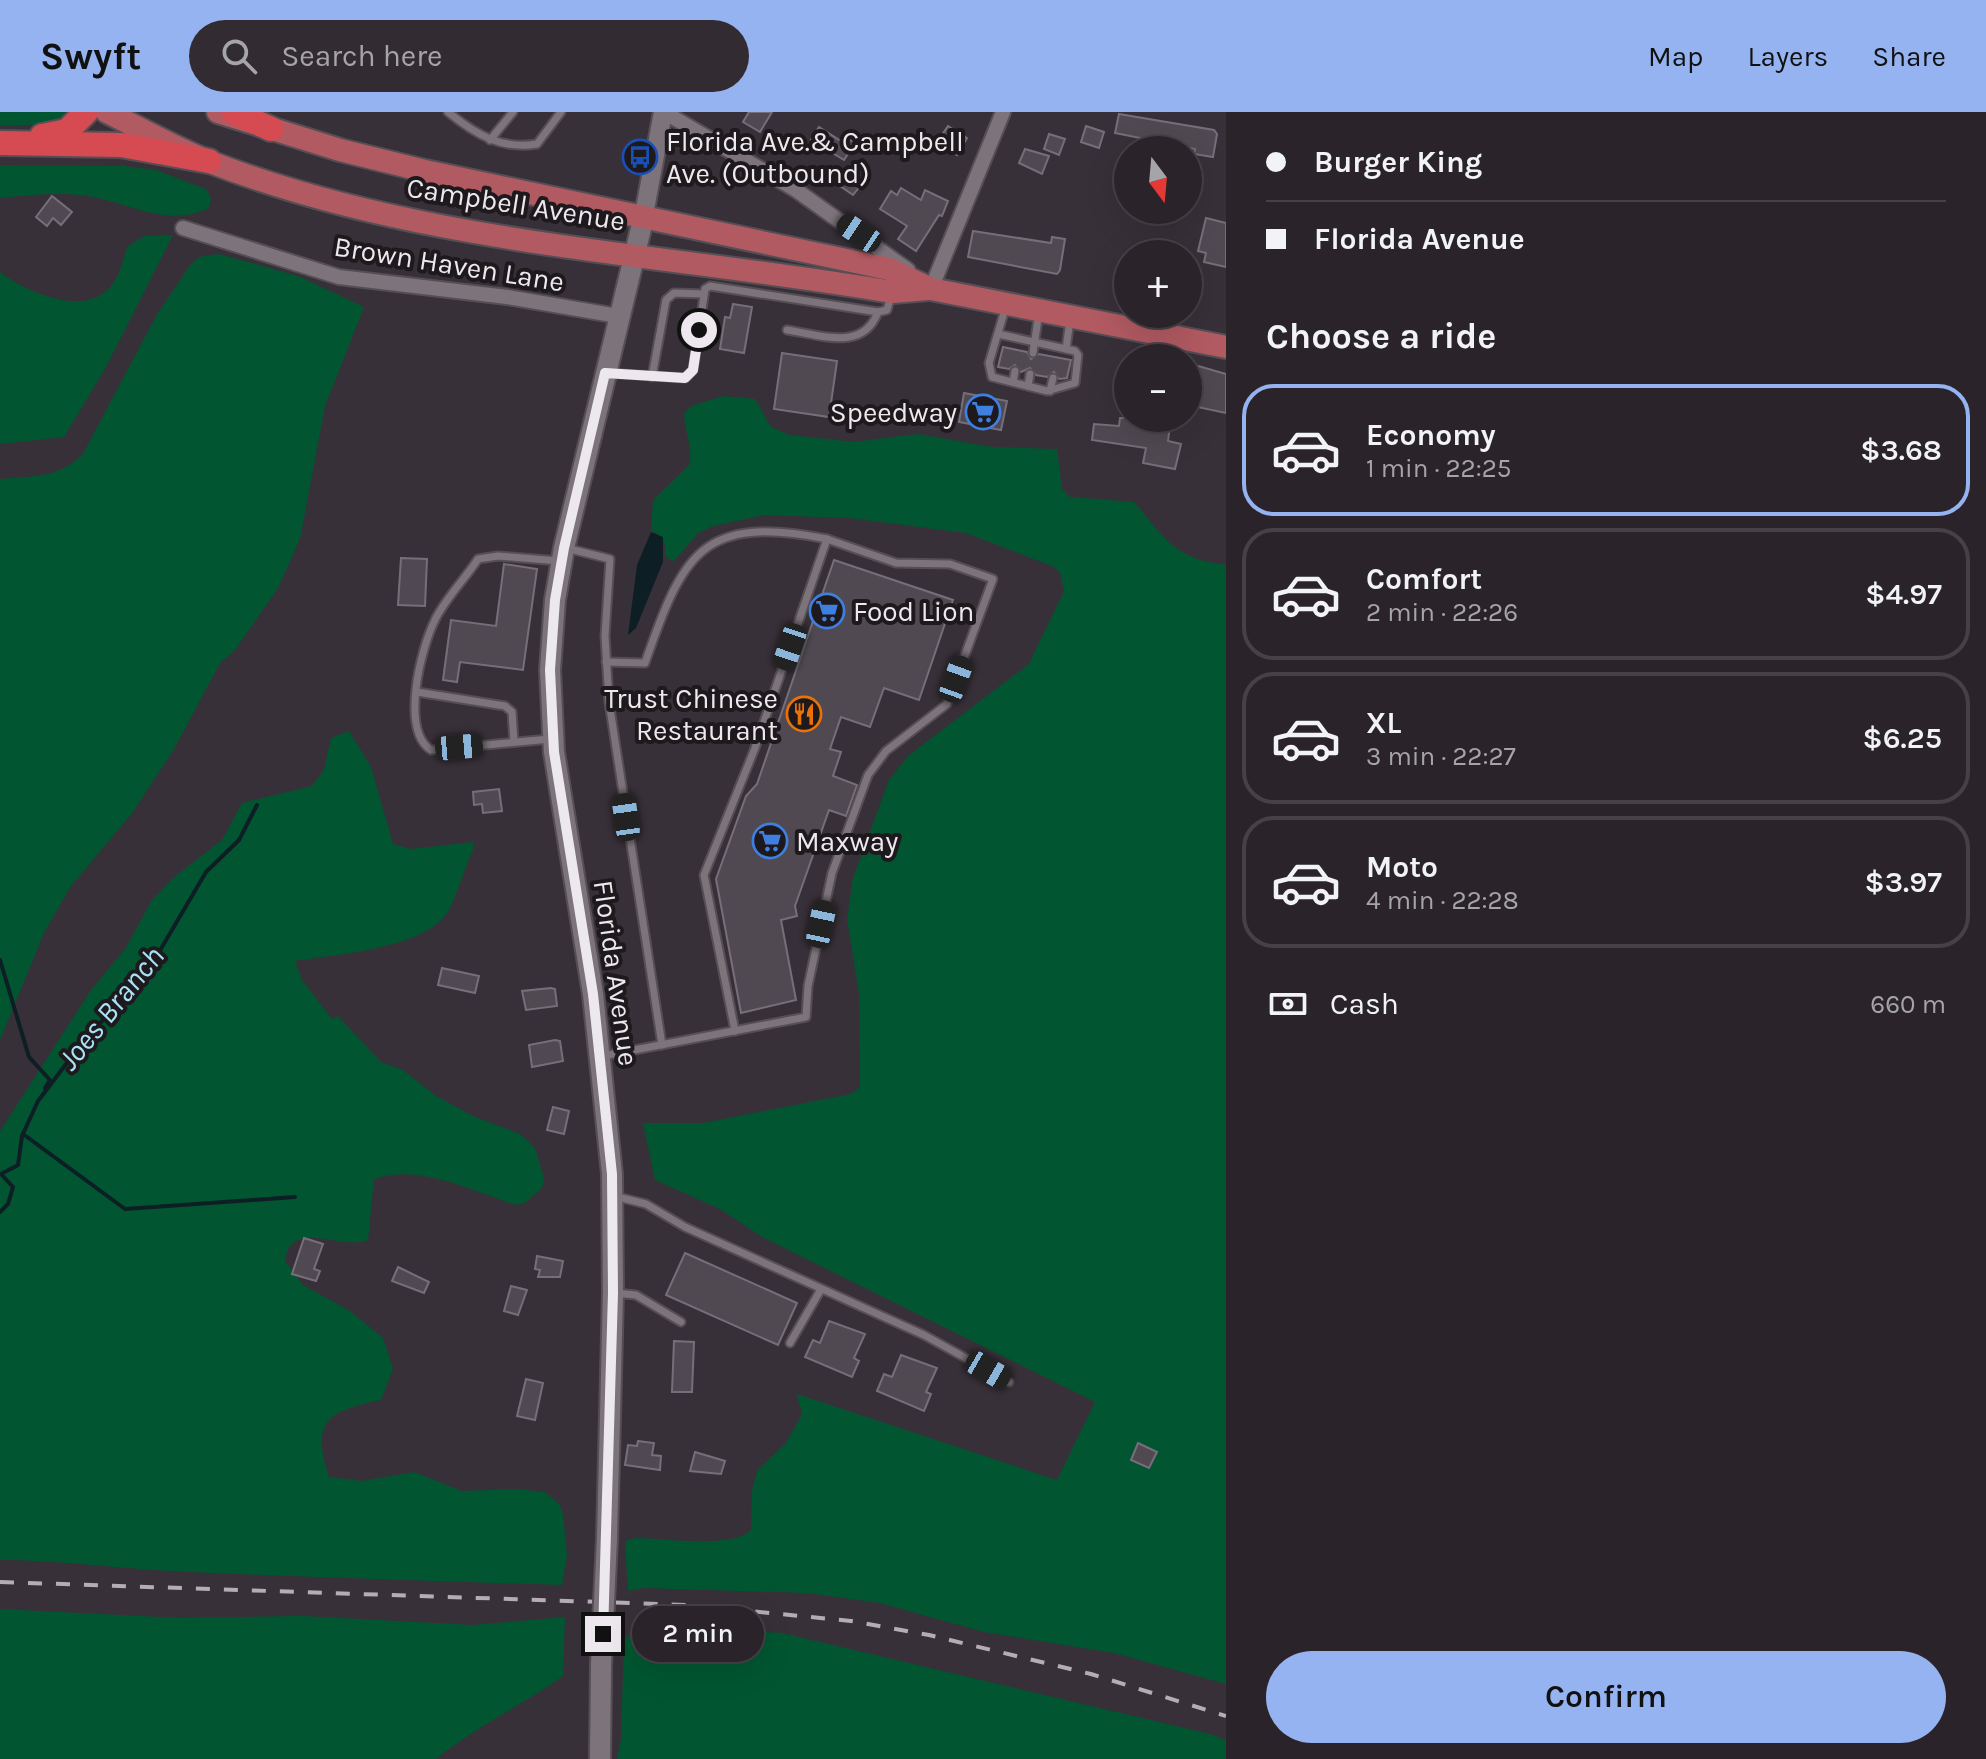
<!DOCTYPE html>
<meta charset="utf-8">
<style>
:root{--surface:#2a242a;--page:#322c32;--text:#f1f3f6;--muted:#a5a4a8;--line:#464147;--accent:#95b2f1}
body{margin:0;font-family:Karla,sans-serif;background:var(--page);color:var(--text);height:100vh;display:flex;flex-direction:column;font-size:30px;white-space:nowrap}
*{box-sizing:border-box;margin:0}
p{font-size:26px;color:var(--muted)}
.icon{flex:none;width:44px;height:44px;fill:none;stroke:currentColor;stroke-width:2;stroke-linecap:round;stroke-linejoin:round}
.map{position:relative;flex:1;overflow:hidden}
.details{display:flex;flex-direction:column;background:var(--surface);width:760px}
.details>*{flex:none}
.banner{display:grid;align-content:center;height:176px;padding:0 40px;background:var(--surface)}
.needle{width:52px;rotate:164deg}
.controls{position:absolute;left:1114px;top:24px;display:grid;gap:16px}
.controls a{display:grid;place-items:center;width:88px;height:88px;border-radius:50%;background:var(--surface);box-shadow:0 8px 32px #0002,0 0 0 2px var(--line);font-size:40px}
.end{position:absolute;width:36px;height:36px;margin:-18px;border:10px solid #ede8ed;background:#111;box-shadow:0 0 0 4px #111}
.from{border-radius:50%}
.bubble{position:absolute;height:56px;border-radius:28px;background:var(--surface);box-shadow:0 8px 32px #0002,0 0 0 2px var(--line);font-size:26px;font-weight:600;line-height:56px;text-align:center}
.car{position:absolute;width:24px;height:48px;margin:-24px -12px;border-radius:10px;box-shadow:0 0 6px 2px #0007;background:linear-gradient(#222 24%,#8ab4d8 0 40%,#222 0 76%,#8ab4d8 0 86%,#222 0)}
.banner b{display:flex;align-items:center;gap:28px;height:76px;font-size:30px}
.banner b+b{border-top:2px solid var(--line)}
.banner i{width:20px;height:20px;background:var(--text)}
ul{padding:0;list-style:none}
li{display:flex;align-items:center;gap:24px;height:132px;margin:0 16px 12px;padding:0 24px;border:4px solid var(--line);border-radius:32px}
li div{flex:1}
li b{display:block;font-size:30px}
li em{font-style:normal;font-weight:600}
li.active{border-color:var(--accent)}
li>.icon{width:72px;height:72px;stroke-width:1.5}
h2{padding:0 40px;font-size:36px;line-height:96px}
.pay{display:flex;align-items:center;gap:20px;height:88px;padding:0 40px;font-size:30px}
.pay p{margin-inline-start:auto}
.cta{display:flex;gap:16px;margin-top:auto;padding:16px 40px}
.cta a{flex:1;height:92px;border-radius:48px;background:var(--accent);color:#111;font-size:32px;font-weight:600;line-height:92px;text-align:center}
header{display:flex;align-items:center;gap:48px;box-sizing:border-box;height:112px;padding:0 40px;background:var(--accent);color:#111}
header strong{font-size:38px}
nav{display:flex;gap:44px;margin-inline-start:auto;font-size:28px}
.search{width:560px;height:72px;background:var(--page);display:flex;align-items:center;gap:20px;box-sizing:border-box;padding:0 28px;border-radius:44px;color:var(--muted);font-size:30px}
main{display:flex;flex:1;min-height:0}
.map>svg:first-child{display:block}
.green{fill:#015631}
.water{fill:#0d1e24}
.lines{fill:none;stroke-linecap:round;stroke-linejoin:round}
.stream{stroke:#0d1e24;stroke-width:4}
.building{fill:#504952;stroke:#766f79;stroke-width:2}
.service-casing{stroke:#554e55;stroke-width:11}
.minor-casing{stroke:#554e55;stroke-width:18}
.tertiary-casing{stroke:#554e55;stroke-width:22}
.secondary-casing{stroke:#554e55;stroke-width:24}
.primary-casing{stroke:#554e55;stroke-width:26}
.motorway-casing{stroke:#554e55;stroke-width:28}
.service{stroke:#7c737b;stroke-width:7}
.minor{stroke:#7c737b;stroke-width:14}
.tertiary{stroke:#7c737b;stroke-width:18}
.secondary{stroke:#7c737b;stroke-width:20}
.primary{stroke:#b25a62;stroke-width:22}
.motorway{stroke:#d64a51;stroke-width:24}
.rail{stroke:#b4aeb4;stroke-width:4;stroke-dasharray:14 14;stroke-linecap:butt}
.secondary-bridge-casing{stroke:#554e55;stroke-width:24;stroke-linecap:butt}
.secondary-bridge{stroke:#7c737b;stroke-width:20}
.route{stroke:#ede8ed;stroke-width:10}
.labels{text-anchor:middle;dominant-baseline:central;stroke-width:8;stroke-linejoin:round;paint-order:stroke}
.poi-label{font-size:28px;fill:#ede8ed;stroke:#1d191d;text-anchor:start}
.street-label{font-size:28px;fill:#ede8ed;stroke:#1d191d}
.water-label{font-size:30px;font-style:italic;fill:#a9e1f5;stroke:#1d191d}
</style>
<header>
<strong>Swyft</strong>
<div class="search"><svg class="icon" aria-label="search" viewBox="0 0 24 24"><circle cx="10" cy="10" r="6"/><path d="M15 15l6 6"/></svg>Search here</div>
<nav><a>Map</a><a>Layers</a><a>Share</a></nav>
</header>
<main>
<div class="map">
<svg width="1226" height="1647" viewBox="0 0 1226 1647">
<rect width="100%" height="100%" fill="#383038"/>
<!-- green -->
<g class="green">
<path d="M0 0H64L67 2 62 11 0 14Z"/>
<path d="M0 53 124 54 156 58 206 77 211 86 209 96C167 116 130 91 88 84 59 80 29 83 0 86Z"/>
<path d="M173 123 106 255 64 325 0 332V160C23 178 78 203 105 180 119 169 122 151 127 135L144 124Z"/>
<path d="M219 142 298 164 364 195 325 294 300 427 278 476 235 538 220 551 174 637 133 700 71 774 44 821 0 928V367C32 364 60 366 83 342L156 204 191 152 199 145Z"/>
<path d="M723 284 755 287 771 315 790 323 854 330 918 322 992 335 1057 337 1062 377 1070 385 1134 390C1167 428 1173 446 1226 453V1572L1114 1541 984 1520 880 1491 808 1481 642 1476 628 1479 625 1429 635 1426C662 1426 733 1437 751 1418L752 1379 757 1359 786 1331 802 1302 797 1282 1057 1368 1095 1290 762 1125 720 1097 655 1068 643 1011H703L851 982 860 975 859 882 847 807 853 766 889 668 908 644 1029 552 1064 479 1060 460 1052 454 966 421 849 406 764 403 713 414 698 421 673 450 665 443V432L656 420H651L653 388 690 352C692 334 685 320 684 302L691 294Z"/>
<path d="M349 619 371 655 393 732 411 737 473 730V738C464 757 459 777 450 796 430 837 336 842 295 849L302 868 332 907 338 904 381 950 403 958 436 984 473 1004 520 1022 535 1036 544 1066 542 1076 526 1090 516 1093C472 1079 419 1051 374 1067L368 1128C341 1139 290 1105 285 1149L303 1173 350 1199 383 1226 393 1257 381 1288C329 1299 310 1307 329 1365L362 1369 414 1360 462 1379 516 1377 545 1380 560 1393 563 1403 567 1443 562 1473C432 1469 301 1465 171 1459 114 1456 58 1448 0 1448V1019L91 878 125 837 152 788 173 766 222 728 242 691 312 674 324 658 331 626Z"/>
<path d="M0 1497 181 1506 302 1504 473 1513 565 1505 563 1564C522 1593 476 1615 436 1647H0Z"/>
<path d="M661 1513 782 1521 1210 1622 1226 1628V1647H617L621 1627 624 1526Z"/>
</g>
<!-- water -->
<path class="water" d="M651 420 663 425V450L636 516 628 523 637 453Z"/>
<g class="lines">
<!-- stream -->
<g class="stream">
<path d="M0 848 29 945 50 968 45 976"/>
<path d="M23 1022 125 1097 295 1085"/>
<path d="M0 1100 8 1092 13 1075 1 1062 18 1053 22 1024 38 989 85 927 145 864 206 760 239 728 257 693"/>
</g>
</g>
<!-- building -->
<g class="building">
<path d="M749 0H772L760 20 743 10Z"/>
<path d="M1119 2 1214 18 1217 22 1213 45 1194 42 1195 37 1115 21Z"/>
<path d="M948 14 967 26 957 43 937 30Z"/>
<path d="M1086 14 1104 20 1099 36 1081 30Z"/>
<path d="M819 15 841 29 844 24 855 31 844 48 811 28Z"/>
<path d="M1049 22 1065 27 1059 43 1044 37Z"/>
<path d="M1025 37 1049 44 1042 62 1019 51Z"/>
<path d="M853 50 869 63 853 83 840 74 839 69Z"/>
<path d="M901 76 921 88 925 78 948 89 942 104 939 103 916 139 898 127 907 114 880 97 891 79 897 83Z"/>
<path d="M52 84 72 100 61 113 53 106 47 114 36 105Z"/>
<path d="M1206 106 1226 111V155L1204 150 1206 141 1198 139Z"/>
<path d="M973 119 1051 131 1052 125 1065 127 1060 158 1057 162 968 145Z"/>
<path d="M733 192 752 195 744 241 720 237 725 205 730 206Z"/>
<path d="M1003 235 1027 240 1031 247 1039 242 1071 248 1067 266 1059 267 1054 260 1047 265 1036 263 1030 256 1021 260 1015 253 1009 257 998 255Z"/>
<path d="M782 241 837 249 829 305 774 297Z"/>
<path d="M1188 251 1226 262V301L1188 293Z"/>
<path d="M964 281 1007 289 1001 318 959 310Z"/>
<path d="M1120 306H1171L1168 329 1181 332 1175 357 1143 351 1146 336 1092 328 1094 312 1119 314Z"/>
<path d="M401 446 427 447 425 494 398 493Z"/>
<path d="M834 448 953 488 919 588 884 576 870 615 841 605 830 637 841 640 833 664 857 673 846 704 829 698 795 794 797 804 781 808 796 888 741 901 716 767 746 684 757 672Z"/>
<path d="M504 452 537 457 523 558 460 550 457 570 443 568 451 508 496 514Z"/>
<path d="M499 677 502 699 483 701 482 692 474 693 473 680Z"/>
<path d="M442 856 479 864 475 881 438 873Z"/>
<path d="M551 876 555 877 557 894 526 898 522 879Z"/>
<path d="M555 928 560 929 563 949 532 955 529 933Z"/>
<path d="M553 995 569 999 564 1022 547 1018Z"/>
<path d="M304 1126 323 1132 314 1157 320 1159 316 1169 292 1162Z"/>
<path d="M685 1141 797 1191 778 1233 666 1183Z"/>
<path d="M537 1144 563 1149 560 1165H538L540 1158 535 1157Z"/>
<path d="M398 1155 429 1170 424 1181 392 1169Z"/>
<path d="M511 1174 527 1178 518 1203 504 1199Z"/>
<path d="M829 1209 865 1222 854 1246 859 1249 852 1265 805 1245 813 1228 820 1231Z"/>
<path d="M674 1229 694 1230 692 1280H672Z"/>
<path d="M901 1243 937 1256 926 1280 931 1282 924 1299 877 1279 884 1262 892 1265Z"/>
<path d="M526 1267 543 1271 535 1308 517 1304Z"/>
<path d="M638 1329 654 1331 652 1343 661 1344 660 1358 625 1353 628 1333 637 1334Z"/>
<path d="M1138 1331 1157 1340 1149 1356 1131 1348Z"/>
<path d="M695 1340 725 1349 721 1362 690 1359Z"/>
</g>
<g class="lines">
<!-- service casing -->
<g class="service-casing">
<g id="service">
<path d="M448 0C475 22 501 38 537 32L561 0"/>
<path d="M490 28 513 0"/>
<path d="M787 218C821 223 863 240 878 200"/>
<path d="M998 222 1075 239 1078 243 1075 271 1047 279 992 265 989 251 1006 194"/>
<path d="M1066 237 1070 208"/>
<path d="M1033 241 1039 200"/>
<path d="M607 261 685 266 693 258 705 177 710 174 878 200 887 198 891 184"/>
<path d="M652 265 666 188 674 181 704 182"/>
<path d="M1013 270 1015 259"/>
<path d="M1028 274 1030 262"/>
<path d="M1050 279 1053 266"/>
<path d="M566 436 610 447 605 524 609 590 662 933"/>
<path d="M606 550 645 551C683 442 701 402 827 427L755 636 704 763 735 919"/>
<path d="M417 580 505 594 512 600 514 630"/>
<path d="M550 627 431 638C400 618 421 536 435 508 445 487 465 467 478 447L498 444 559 449"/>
<path d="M603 944 806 905 808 874 832 761 868 663 886 639 947 592 993 467 950 452 896 451 827 427"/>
<path d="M614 1084 646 1092 685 1115 924 1223 1009 1270"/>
<path d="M615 1181 636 1183 681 1210"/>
<path d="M790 1231 820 1179"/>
</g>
</g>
<!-- minor casing -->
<g class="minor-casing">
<g id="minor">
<path d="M664 0 796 78 908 158"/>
<path d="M183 116 339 165 507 185 618 204"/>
<path d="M927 174 931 177 1003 0"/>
</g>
</g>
<!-- tertiary casing -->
<g class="tertiary-casing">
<path id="tertiary" d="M643 108 663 0"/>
</g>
<!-- secondary casing -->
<g class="secondary-casing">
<g id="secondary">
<path d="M607 1427 613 1181 612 1062 593 882 554 640 550 558 555 488 564 436 643 108"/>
<path d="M600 1647 601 1553"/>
</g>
</g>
<!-- primary casing -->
<g class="primary-casing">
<g id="primary">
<path d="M107 0C141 17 175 36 210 50 426 134 666 141 892 180L928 177"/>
<path d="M218 0 340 38 425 59 889 157 931 177 1226 235"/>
</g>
</g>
<!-- motorway casing -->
<g class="motorway-casing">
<g id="motorway">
<path d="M234 0 271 17"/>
<path d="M42 24 67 19 86 0"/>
<path d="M0 31 121 33 209 49"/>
</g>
</g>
<!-- service -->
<use href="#service" class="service"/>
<!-- minor -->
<use href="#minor" class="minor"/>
<!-- tertiary -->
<use href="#tertiary" class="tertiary"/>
<!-- secondary -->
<use href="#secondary" class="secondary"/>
<!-- primary -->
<use href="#primary" class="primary"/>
<!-- motorway -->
<use href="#motorway" class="motorway"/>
<!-- rail -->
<path class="rail" d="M0 1470 689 1493 851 1509 929 1523 1091 1562 1226 1604"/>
<!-- secondary-bridge casing -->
<g class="secondary-bridge-casing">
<path id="secondary-bridge" d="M601 1553 607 1427"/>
</g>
<!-- secondary-bridge -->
<use href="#secondary-bridge" class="secondary-bridge"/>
</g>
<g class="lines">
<!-- route -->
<path class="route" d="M603 1522 613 1181 612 1062 593 882 554 640 550 558 555 488 564 436 605 261 685 266 693 258 699 218"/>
</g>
<!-- icons -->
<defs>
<g id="bus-ring" transform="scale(1.8)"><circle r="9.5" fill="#1d191d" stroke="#1a4fb4" stroke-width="1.5"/><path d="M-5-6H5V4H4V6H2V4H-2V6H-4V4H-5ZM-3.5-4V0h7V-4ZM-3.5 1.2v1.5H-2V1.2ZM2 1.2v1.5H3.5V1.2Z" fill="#1a4fb4"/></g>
<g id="supermarket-ring" transform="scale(1.8)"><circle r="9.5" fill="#1d191d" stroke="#3f7fe0" stroke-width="1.5"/><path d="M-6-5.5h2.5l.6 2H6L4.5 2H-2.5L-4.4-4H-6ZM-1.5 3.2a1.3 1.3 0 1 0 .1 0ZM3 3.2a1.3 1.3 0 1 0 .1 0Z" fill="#3f7fe0"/></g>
<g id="restaurant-ring" transform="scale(1.8)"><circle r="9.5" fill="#1d191d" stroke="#e8710a" stroke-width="1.5"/><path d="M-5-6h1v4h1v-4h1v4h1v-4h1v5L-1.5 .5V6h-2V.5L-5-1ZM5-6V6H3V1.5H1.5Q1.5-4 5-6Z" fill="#e8710a"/></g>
</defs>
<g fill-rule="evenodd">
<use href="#bus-ring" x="640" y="45"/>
<use href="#supermarket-ring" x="983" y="300"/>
<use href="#supermarket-ring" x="827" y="499"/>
<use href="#restaurant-ring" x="804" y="602"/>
<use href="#supermarket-ring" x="770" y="729"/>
</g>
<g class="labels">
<!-- poi labels -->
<g class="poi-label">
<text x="666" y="29">Florida Ave.&amp; Campbell<tspan x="666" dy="32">Ave. (Outbound)</tspan></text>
<text x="957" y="300" text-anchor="end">Speedway</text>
<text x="853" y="499">Food Lion</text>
<text x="778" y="586" text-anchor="end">Trust Chinese<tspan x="778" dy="32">Restaurant</tspan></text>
<text x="796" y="729">Maxway</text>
</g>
<!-- street labels -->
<g class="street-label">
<text transform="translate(516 92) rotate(9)">Campbell Avenue</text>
<text transform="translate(449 152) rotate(9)">Brown Haven Lane</text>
<text transform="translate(616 861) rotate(82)">Florida Avenue</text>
</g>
<!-- water labels -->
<g class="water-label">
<text transform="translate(111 896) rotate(-51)">Joes Branch</text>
</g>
</g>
</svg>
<div class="controls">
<a><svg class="needle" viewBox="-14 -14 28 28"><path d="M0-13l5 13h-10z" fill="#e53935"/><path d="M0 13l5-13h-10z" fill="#a5a4a8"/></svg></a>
<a>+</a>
<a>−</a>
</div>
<i class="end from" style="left:699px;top:218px"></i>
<i class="end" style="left:603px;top:1522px"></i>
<div class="bubble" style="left:632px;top:1494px;width:132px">2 min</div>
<i class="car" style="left:859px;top:121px;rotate:304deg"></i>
<i class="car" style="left:790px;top:535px;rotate:199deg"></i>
<i class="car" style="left:956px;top:567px;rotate:20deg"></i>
<i class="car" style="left:459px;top:635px;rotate:85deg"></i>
<i class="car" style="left:626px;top:705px;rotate:352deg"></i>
<i class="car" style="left:821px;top:812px;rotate:12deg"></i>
<i class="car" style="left:988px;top:1258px;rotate:120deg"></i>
</div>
<section class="details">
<div class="banner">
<b><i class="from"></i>Burger King</b>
<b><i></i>Florida Avenue</b>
</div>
<h2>Choose a ride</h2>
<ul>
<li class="active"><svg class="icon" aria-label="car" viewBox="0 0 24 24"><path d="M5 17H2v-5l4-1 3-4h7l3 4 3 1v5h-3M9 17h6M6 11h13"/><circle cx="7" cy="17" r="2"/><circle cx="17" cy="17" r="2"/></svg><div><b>Economy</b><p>1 min · 22:25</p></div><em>$3.68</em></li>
<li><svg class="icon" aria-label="car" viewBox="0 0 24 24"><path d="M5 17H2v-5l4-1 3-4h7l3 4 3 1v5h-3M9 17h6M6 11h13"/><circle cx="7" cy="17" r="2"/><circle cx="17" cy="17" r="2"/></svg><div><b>Comfort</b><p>2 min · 22:26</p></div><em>$4.97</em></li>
<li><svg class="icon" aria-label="car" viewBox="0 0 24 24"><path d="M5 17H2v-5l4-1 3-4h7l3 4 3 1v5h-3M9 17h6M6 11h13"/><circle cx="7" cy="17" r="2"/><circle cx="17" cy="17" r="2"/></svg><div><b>XL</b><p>3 min · 22:27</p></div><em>$6.25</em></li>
<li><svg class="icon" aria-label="car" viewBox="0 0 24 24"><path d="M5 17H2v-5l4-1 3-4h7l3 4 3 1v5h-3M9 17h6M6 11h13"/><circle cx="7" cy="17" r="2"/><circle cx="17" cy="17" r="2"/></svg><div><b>Moto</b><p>4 min · 22:28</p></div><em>$3.97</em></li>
</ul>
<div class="pay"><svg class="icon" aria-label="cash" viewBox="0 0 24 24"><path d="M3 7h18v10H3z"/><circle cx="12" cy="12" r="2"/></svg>Cash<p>660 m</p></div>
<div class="cta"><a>Confirm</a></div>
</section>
</main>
